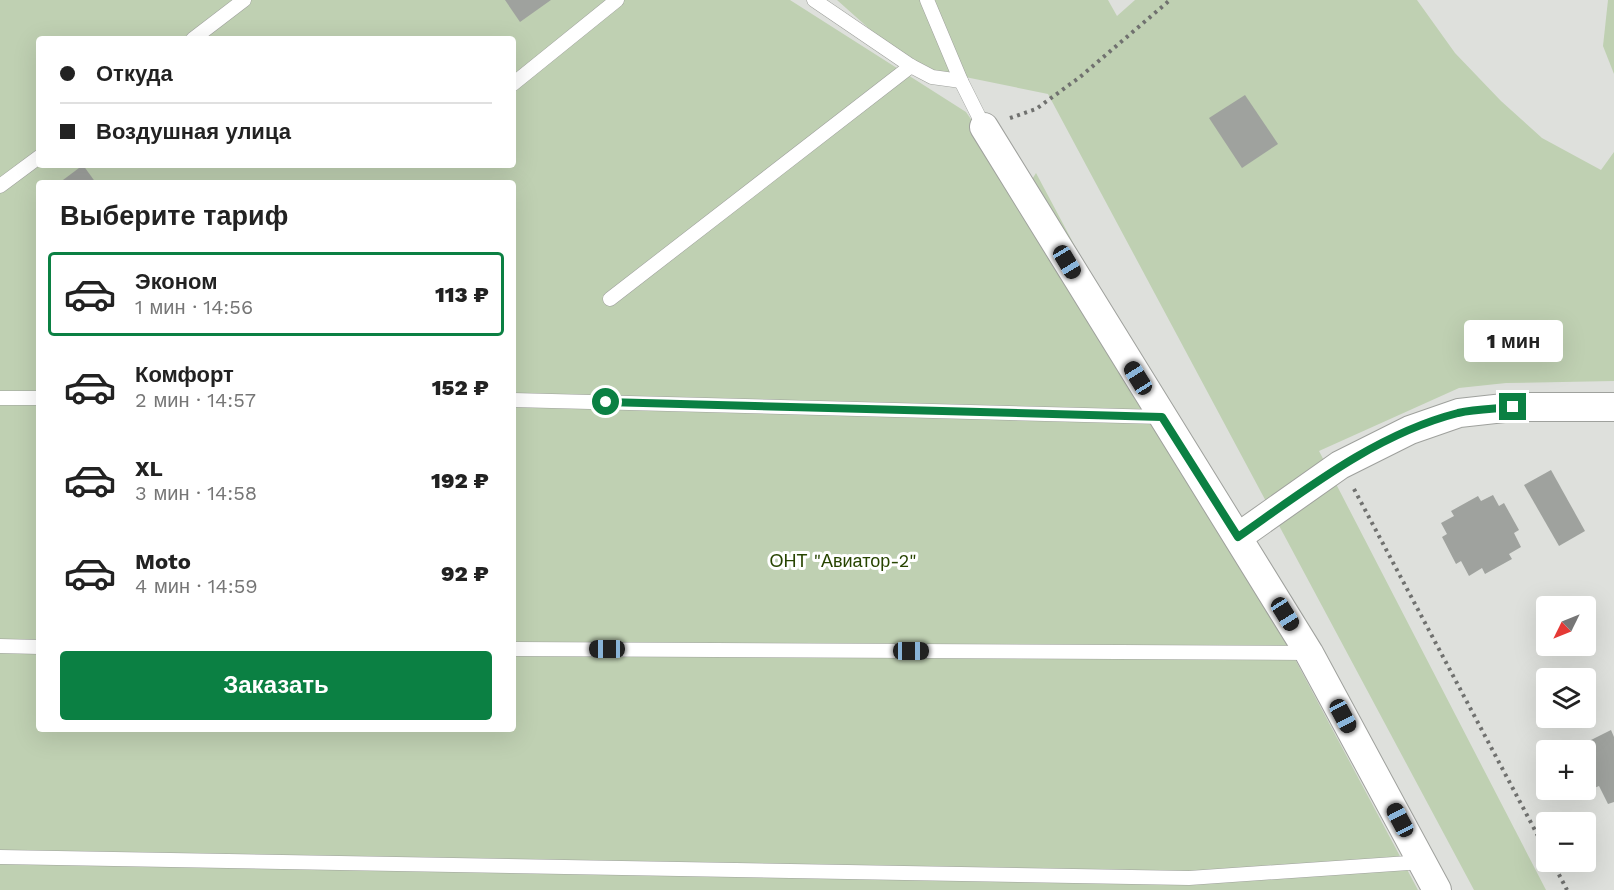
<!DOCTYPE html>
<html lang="ru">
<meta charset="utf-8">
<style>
:root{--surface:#fff;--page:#f2f2f2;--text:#222;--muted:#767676;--line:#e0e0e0;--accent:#0b8043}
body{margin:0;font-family:"Work Sans",sans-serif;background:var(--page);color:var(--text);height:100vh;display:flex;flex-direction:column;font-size:22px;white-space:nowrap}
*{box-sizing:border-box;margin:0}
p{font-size:20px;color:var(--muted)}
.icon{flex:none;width:33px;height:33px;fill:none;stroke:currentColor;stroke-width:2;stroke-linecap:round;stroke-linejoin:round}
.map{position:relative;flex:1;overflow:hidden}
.drawer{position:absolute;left:36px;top:180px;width:480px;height:552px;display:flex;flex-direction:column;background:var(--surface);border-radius:6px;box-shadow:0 6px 24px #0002}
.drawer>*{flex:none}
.top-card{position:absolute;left:36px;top:36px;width:480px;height:132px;border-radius:6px;box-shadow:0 6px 24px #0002;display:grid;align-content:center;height:132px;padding:0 24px;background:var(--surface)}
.needle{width:39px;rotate:227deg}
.fabs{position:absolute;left:1536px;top:596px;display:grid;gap:12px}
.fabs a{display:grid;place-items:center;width:60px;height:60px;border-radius:6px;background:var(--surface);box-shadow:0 6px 24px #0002;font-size:30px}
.end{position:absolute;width:27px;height:27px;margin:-14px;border:8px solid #0b8043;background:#fff;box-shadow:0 0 0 3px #fff}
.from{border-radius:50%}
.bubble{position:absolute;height:42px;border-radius:6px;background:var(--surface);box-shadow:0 6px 24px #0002;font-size:20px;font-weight:800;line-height:42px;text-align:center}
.car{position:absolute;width:18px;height:36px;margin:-18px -9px;border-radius:8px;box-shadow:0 0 4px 2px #0007;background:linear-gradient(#222 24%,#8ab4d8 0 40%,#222 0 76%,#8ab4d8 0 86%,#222 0)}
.top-card b{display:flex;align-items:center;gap:21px;height:57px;font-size:22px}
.top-card b+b{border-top:2px solid var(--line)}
.top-card i{width:15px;height:15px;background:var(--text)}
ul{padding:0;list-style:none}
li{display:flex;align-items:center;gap:18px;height:84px;margin:0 12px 9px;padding:0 12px;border:3px solid transparent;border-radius:6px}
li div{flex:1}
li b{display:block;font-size:22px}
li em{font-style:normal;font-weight:800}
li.on{border-color:var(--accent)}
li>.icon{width:54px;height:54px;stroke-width:1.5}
h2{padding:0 24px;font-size:27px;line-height:72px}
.button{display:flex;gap:12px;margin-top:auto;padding:12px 24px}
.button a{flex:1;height:69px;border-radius:6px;background:var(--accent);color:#fff;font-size:24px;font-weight:800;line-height:69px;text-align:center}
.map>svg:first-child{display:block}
.green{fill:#bfd0b2;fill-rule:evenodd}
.building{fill:#9fa29e}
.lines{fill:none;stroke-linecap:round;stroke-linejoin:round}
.lane-casing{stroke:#9fa19d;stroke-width:15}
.street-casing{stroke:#9fa19d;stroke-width:30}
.path{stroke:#70716f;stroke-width:4;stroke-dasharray:3 4.5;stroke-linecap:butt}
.lane{stroke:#fff;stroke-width:14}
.street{stroke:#fff;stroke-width:28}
.route{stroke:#0b8043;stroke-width:8}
.labels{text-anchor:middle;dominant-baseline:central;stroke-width:6;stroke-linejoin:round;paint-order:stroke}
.park-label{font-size:18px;fill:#274400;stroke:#fff}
</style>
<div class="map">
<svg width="1614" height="890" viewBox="0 0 1614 890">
<rect width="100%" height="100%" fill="#dee0dc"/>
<!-- green -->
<g class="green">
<path d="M0 0H790L966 112 1023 194 1036 173 1418 890H0ZM39 39H513V165H39ZM39 183H513V729H39Z"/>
<path d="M837 0H1108L1117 16 1135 0H1417L1455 53 1501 101 1542 138 1601 170 1614 152V381L1506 383 1459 388 1319 451 1546 890H1474L1048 94 911 66Z"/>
<path d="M1608 0H1614V74L1603 46Z"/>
</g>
<!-- building -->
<g class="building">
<path d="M505 0H551L520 22Z"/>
<path d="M1245 95 1278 144 1242 168 1209 118Z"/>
<path d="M83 165 96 183H59Z"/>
<path d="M1551 470 1585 531 1559 546 1524 485Z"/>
<path d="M1493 495 1499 506 1504 503 1519 530 1514 533 1521 547 1509 554 1512 559 1485 574 1482 568 1469 576 1461 561 1456 564 1442 537 1447 534 1441 523 1454 516 1451 511 1478 496 1481 501Z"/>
<path d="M1611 730 1614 737V802L1608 804 1599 786 1592 789 1586 776V750H1571Z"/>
</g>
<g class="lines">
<!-- lane casing -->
<g class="lane-casing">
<g id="lane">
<path d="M814 0 911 66 932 77 961 81"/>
<path d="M927 0 961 81 984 127"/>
<path d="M193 39 244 0"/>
<path d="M513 84 617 0"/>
<path d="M0 186 39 157"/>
<path d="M610 299 911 66"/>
<path d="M0 398H39"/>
<path d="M513 400 1162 417"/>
<path d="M0 646 39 647"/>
<path d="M513 649 1309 653"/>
<path d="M0 857 1189 878 1423 862"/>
</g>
</g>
<!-- street casing -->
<g class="street-casing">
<g id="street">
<path d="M984 127 1309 653 1437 890"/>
<path d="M1238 537 1340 465 1410 430 1459 413 1513 407H1614"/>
</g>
</g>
<!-- path -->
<g class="path">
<path d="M1010 118 1036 109 1080 77 1170 0"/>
<path d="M1354 489 1546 851"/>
<path d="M1552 861 1567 890"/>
</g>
<!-- lane -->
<use href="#lane" class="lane"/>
<!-- street -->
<use href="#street" class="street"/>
</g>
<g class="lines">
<!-- route -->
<path class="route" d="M606 402 1162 417 1238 537C1305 490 1376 434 1458 413 1476 409 1495 409 1513 407"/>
</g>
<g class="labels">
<!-- park labels -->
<g class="park-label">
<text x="843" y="560">ОНТ "Авиатор-2"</text>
</g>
</g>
</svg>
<div class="fabs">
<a><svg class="needle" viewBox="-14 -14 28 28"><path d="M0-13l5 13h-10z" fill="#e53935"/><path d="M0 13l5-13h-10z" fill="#767676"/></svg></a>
<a><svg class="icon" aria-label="layers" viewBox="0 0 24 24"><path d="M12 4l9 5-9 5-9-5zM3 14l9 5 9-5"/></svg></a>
<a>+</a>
<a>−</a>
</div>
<i class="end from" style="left:606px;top:402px"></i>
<i class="end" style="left:1513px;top:407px"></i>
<div class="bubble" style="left:1464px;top:320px;width:99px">1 мин</div>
<i class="car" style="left:1067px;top:262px;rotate:149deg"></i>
<i class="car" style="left:1138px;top:378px;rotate:328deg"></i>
<i class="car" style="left:1285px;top:614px;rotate:148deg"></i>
<i class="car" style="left:607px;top:649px;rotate:270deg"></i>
<i class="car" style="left:911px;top:651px;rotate:90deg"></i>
<i class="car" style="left:1343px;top:716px;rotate:152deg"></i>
<i class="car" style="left:1400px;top:820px;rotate:332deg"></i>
<div class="top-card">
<b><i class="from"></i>Откуда</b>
<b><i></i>Воздушная улица</b>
</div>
<section class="drawer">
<h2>Выберите тариф</h2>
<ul>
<li class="on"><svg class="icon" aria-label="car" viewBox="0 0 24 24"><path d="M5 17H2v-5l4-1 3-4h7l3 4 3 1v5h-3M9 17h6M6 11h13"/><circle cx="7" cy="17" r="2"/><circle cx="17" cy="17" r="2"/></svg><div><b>Эконом</b><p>1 мин · 14:56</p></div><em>113 ₽</em></li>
<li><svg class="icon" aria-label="car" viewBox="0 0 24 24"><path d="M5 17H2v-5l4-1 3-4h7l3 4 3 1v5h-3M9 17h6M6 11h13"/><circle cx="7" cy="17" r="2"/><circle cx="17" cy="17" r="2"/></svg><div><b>Комфорт</b><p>2 мин · 14:57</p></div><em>152 ₽</em></li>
<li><svg class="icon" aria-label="car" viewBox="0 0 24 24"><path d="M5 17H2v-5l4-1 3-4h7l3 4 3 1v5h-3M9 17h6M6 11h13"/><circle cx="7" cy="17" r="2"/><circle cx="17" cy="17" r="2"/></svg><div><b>XL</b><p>3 мин · 14:58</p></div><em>192 ₽</em></li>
<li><svg class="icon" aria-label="car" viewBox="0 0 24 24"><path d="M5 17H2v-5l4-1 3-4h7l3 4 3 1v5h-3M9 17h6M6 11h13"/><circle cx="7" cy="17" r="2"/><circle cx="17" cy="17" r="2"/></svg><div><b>Moto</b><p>4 мин · 14:59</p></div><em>92 ₽</em></li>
</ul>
<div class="button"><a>Заказать</a></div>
</section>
</div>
